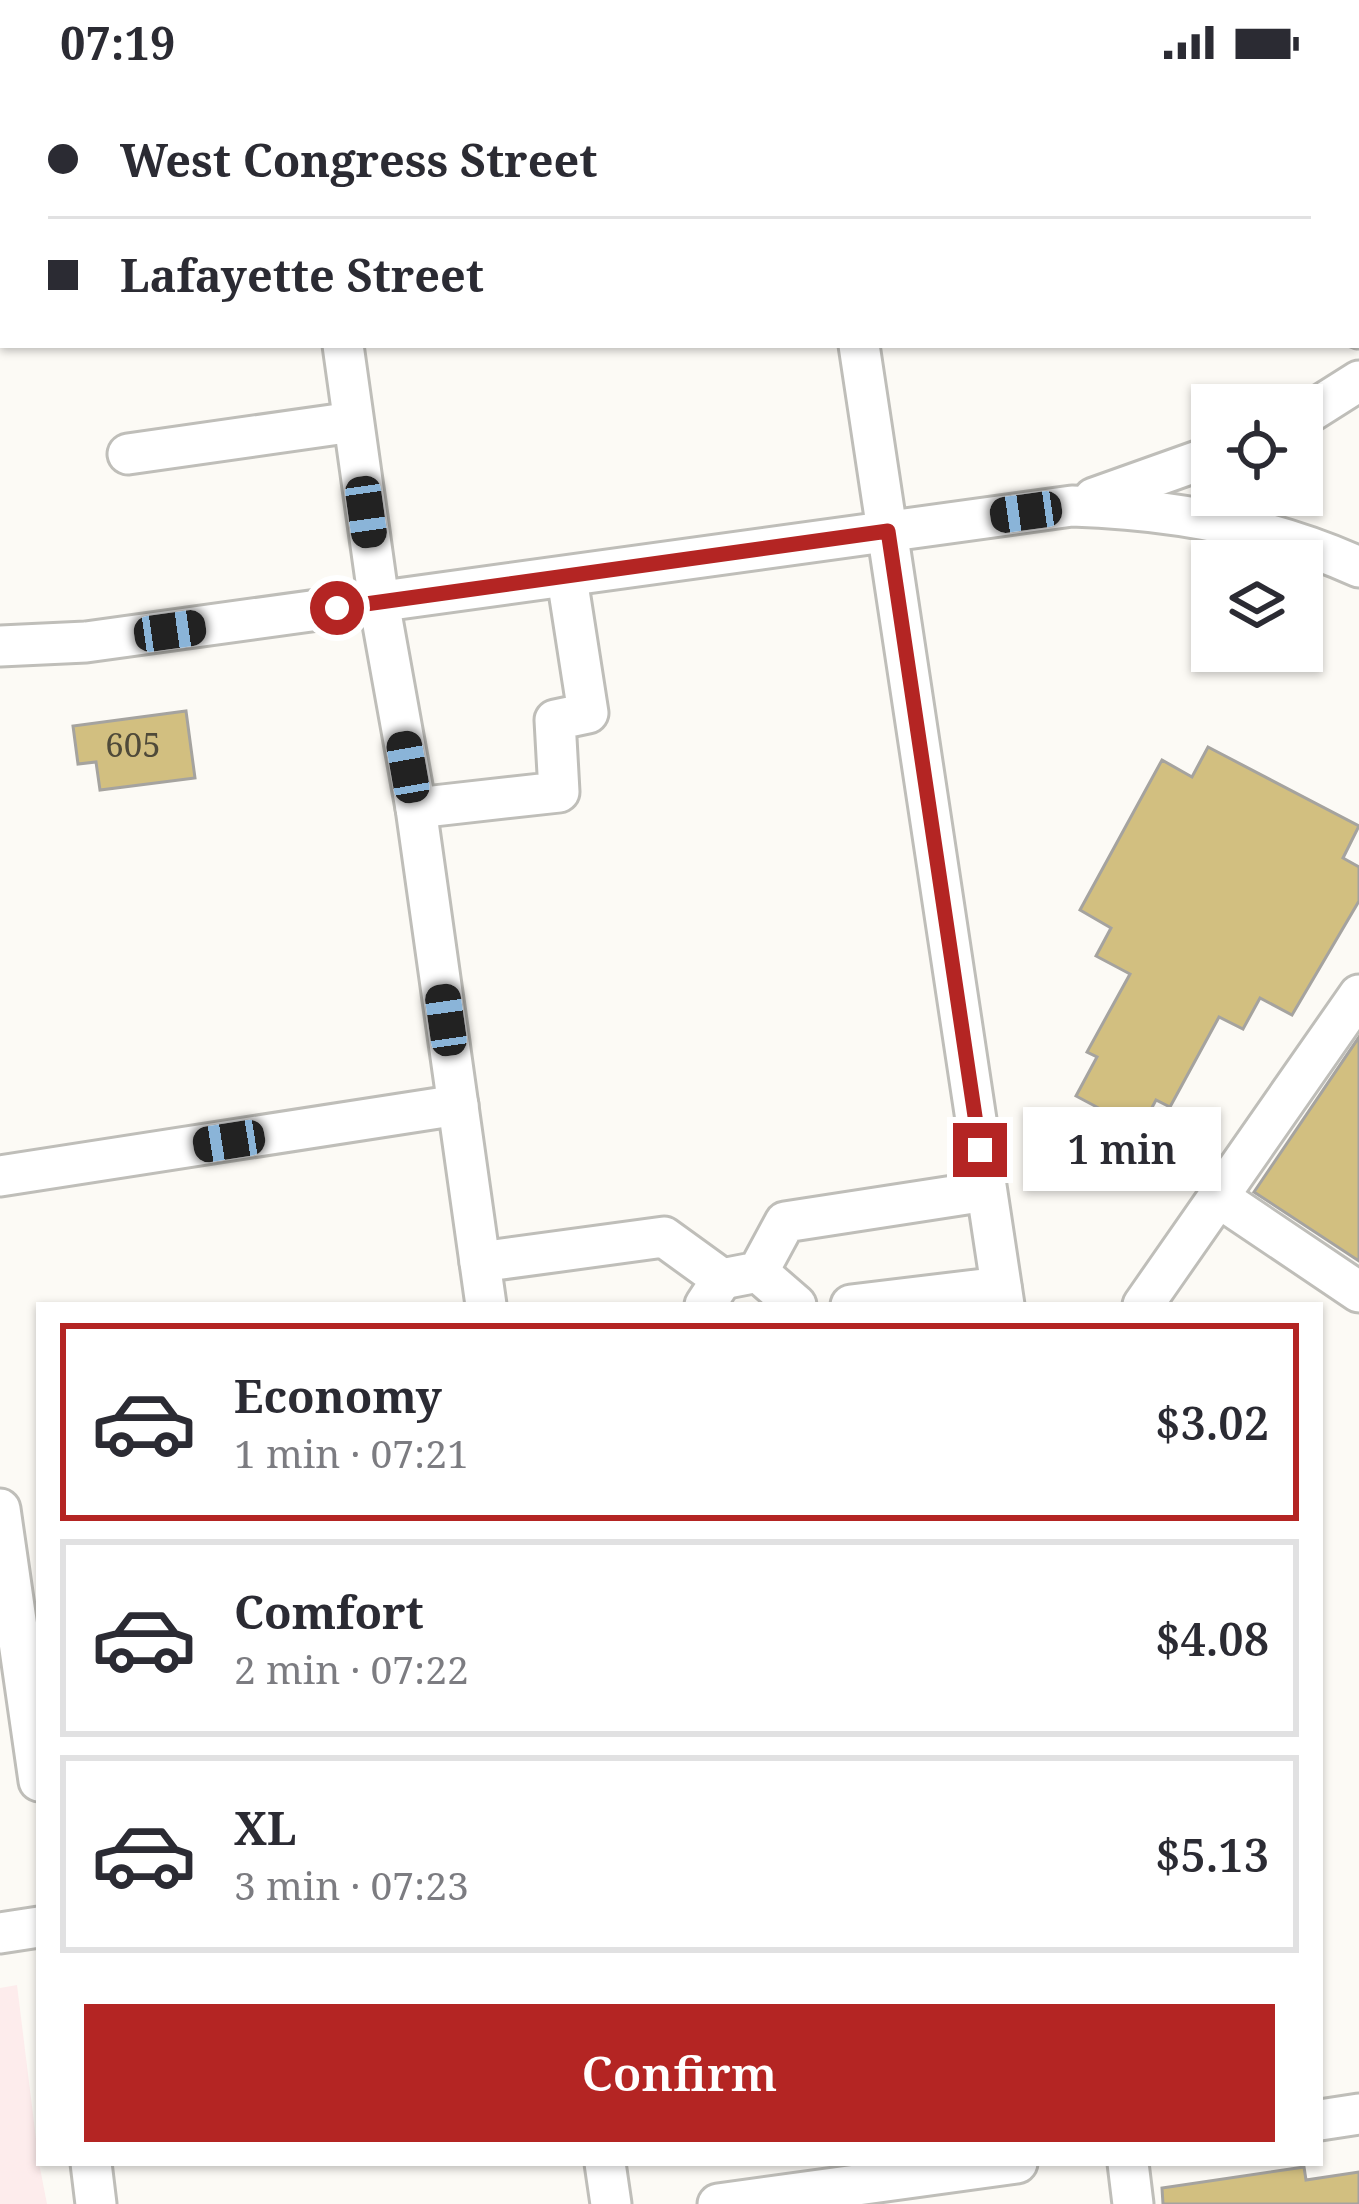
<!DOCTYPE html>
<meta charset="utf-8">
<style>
:root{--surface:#fff;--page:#f7f7f7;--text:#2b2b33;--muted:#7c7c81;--line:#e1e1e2;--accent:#b42523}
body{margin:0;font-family:"Noto Serif",serif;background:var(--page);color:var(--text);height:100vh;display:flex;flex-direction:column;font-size:45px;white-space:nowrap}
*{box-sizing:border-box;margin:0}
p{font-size:39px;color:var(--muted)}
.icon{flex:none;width:66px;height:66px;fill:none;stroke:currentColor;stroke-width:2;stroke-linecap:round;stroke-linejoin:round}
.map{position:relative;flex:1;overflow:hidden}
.drawer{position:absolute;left:36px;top:1218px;width:1287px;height:864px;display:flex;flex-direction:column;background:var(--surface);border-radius:0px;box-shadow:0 3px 9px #0004}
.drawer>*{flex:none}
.hud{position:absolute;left:0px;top:0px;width:1359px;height:264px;box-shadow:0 3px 9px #0004;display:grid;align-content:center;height:264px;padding:0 48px;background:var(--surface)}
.fabs{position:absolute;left:1191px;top:300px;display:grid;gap:24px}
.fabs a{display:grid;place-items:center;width:132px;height:132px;border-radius:0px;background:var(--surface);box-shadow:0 3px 9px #0004;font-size:60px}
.end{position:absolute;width:54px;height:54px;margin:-27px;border:15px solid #b42523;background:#fff;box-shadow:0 0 0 6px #fff}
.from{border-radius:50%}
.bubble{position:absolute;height:84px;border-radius:0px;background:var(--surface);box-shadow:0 3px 9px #0004;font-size:39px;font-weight:600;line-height:84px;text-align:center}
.car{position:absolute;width:36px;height:72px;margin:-36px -18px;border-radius:15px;box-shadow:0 0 9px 3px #0007;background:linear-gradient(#222 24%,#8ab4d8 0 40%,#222 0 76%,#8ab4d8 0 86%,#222 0)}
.hud b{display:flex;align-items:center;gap:42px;height:114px;font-size:45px}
.hud b+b{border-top:3px solid var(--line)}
.hud i{width:30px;height:30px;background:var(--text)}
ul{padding:21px 0 0;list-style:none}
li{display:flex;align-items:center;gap:36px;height:198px;margin:0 24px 18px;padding:0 24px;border:6px solid var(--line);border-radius:0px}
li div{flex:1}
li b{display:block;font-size:45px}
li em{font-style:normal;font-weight:600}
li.current{border-color:var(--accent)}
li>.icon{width:108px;height:108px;stroke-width:1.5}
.cta{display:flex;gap:24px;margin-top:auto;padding:24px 48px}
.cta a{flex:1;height:138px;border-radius:0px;background:var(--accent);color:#fff;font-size:48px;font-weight:600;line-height:138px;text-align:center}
.status{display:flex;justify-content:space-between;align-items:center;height:84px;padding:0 60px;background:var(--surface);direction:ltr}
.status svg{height:33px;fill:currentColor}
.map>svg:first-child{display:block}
.education{fill:#fdecec}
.building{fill:#d2bf80;stroke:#a5a39f;stroke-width:3}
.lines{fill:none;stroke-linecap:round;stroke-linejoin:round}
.minor-casing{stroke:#bfbeb9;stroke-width:45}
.minor{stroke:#fff;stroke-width:39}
.route{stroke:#b42523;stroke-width:15}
.labels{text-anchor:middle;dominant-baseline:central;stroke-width:9;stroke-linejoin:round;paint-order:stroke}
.number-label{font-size:33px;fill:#4f4a39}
</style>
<div class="status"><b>07:19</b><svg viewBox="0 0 49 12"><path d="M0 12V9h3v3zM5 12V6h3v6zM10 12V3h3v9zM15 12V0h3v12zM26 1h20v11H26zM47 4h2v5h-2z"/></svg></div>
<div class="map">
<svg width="1359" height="2120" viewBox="0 0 1359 2120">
<rect width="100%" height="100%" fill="#fcfaf5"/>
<!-- education -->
<path class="education" d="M17 1901 39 2079 47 2120H0V1904Z"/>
<!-- building -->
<g class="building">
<path d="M186 627 195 694 100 706 96 678 78 680 73 642Z"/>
<path d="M1208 663 1359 742 1343 774 1359 783V817L1292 931 1260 914 1243 945 1219 933 1170 1023 1156 1016 1140 1046 1076 1012 1097 973 1087 968 1130 890 1096 872 1111 844 1080 826 1162 676 1192 693Z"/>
<path d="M1359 953V1177L1254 1108Z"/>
<path d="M1304 2083 1306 2096 1359 2088V2120H1163L1162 2104Z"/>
</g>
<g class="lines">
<!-- minor casing -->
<g class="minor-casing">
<g id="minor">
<path d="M307 0V3"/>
<path d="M818 0V3"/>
<path d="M1321 0V3"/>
<path d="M1356 225 1359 244"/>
<path d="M343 261 379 518 416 724 486 1221"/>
<path d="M859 261 1004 1221"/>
<path d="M1302 333 1359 297"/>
<path d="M128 370 353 338"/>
<path d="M1094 414 1212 372"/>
<path d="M0 562 86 558 1072 422C1171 425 1268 442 1359 483"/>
<path d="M416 724 559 708 555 636 588 629 567 494"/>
<path d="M0 1092 458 1021"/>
<path d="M1218 1113 1359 1208"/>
<path d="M480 1178 664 1153 722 1195 705 1221"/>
<path d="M758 1188 796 1221"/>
<path d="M722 1195 758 1188 785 1138 986 1107"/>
<path d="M851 1221 1001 1203"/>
<path d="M1143 1221 1359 911"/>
<path d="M0 1425 39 1697"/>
<path d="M0 1849 39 1843"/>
<path d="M1320 2036 1359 2030"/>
<path d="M91 2079 96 2120"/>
<path d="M605 2079 611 2120"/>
<path d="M1128 2079 1133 2120"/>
<path d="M718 2120 1017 2079"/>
</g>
</g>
<!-- minor -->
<use href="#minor" class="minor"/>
</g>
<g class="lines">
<!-- route -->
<path class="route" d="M337 524 888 447 980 1066"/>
</g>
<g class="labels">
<!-- number labels -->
<g class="number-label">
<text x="133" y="660">605</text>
</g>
</g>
</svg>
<div class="fabs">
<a><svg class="icon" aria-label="locate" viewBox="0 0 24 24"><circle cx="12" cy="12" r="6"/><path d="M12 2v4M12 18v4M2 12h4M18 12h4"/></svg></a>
<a><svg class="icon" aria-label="layers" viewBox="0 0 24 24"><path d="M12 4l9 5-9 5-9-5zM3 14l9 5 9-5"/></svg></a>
</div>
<i class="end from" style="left:337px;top:524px"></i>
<i class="end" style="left:980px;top:1066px"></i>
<div class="bubble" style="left:1023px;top:1023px;width:198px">1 min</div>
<i class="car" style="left:366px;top:428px;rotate:172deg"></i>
<i class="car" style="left:1026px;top:428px;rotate:262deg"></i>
<i class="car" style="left:170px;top:547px;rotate:82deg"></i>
<i class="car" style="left:408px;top:683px;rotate:350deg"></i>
<i class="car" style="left:446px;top:936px;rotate:352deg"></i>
<i class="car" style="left:229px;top:1057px;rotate:261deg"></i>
<div class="hud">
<b><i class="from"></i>West Congress Street</b>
<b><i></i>Lafayette Street</b>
</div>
<section class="drawer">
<ul>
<li class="current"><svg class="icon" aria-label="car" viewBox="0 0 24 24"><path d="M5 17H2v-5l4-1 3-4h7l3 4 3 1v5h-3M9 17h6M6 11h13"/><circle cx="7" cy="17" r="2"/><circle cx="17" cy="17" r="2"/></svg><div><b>Economy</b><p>1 min · 07:21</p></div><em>$3.02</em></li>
<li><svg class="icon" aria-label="car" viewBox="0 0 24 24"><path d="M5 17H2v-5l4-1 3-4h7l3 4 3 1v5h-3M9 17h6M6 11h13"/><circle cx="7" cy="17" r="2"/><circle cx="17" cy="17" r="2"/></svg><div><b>Comfort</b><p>2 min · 07:22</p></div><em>$4.08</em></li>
<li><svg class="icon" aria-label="car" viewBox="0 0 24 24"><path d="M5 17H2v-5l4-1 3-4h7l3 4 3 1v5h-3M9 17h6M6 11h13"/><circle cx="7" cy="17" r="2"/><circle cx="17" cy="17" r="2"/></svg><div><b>XL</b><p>3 min · 07:23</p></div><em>$5.13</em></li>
</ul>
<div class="cta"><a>Confirm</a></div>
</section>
</div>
